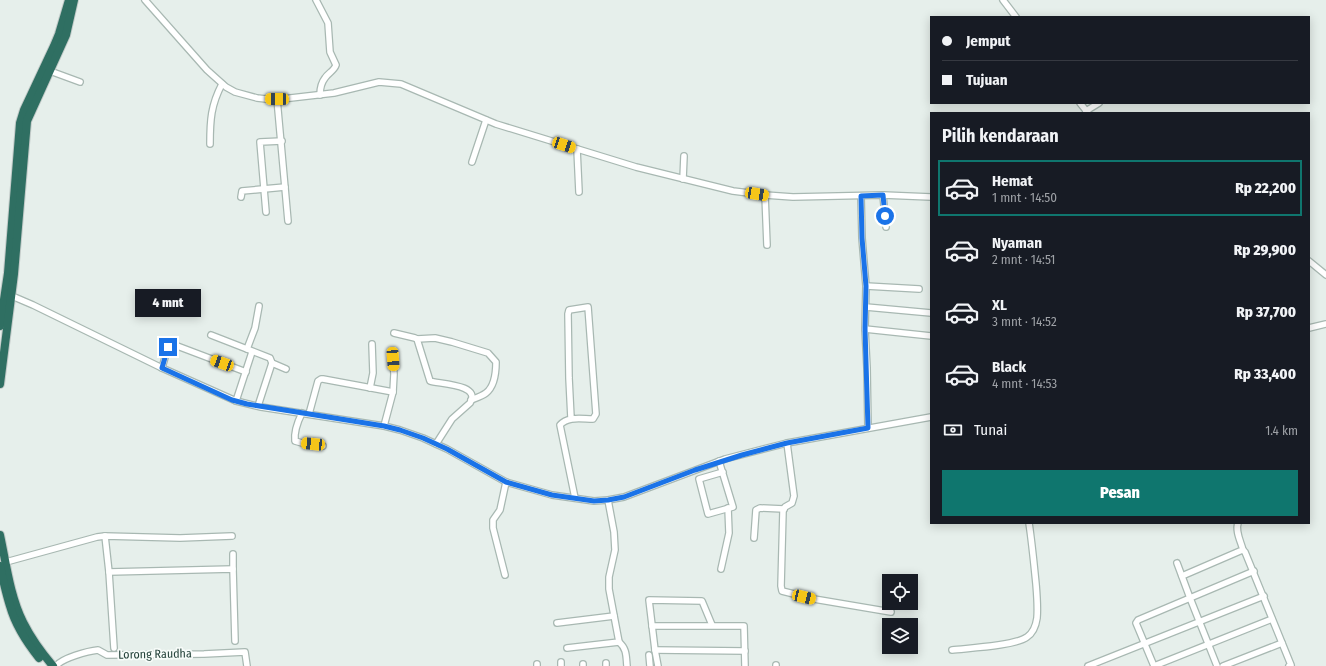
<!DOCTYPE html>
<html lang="id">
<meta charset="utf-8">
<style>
:root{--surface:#171b24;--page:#20242c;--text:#f1f3f6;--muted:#9ea1a6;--line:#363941;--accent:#0f766e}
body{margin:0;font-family:"Fira Sans Condensed",sans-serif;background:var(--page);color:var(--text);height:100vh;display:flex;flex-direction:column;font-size:15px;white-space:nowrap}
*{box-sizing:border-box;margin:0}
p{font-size:13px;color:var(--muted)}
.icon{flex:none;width:22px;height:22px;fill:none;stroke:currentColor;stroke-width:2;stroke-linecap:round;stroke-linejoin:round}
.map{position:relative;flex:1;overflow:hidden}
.panel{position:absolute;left:930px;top:112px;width:380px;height:412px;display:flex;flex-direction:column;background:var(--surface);border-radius:0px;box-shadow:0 2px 10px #0003}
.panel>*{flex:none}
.banner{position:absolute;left:930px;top:16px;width:380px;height:88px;border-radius:0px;box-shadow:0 2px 10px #0003;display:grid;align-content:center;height:88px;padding:0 12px;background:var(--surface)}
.fabs{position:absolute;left:882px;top:574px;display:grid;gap:8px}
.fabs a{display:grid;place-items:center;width:36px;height:36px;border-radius:0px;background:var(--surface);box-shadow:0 2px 10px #0003;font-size:20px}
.end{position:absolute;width:18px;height:18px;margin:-9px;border:5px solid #1a73e8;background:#fff;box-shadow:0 0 0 2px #fff}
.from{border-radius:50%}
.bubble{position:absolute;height:28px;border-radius:0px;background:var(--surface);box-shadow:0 2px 10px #0003;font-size:13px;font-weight:800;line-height:28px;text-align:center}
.car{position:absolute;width:12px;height:24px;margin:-12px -6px;border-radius:5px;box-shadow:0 0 3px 1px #0007;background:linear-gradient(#f5c518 24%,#345 0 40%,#f5c518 0 76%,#345 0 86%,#f5c518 0)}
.banner b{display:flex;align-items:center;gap:14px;height:38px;font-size:15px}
.banner b+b{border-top:1px solid var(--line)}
.banner i{width:10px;height:10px;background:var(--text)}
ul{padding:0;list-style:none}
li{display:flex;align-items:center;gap:12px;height:56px;margin:0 8px 6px;padding:0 4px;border:2px solid transparent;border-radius:0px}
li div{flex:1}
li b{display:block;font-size:15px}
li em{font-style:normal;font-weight:800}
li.active{border-color:var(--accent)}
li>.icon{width:36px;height:36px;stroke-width:1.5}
h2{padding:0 12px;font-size:18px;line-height:48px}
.pay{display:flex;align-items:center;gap:10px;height:44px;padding:0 12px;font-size:15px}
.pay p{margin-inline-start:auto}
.primary-button{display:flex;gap:8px;margin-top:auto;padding:8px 12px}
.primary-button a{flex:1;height:46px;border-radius:0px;background:var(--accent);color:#fff;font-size:16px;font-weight:800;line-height:46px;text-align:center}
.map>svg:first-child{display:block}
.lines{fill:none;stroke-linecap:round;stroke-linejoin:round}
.minor-casing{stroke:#a8b8b2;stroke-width:8}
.highway-casing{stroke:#c2cac8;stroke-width:10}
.minor{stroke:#fff;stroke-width:5.5}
.highway{stroke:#2f6f62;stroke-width:8}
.route{stroke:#1a73e8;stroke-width:5}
.labels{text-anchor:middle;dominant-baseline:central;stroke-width:3.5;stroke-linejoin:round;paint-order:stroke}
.street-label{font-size:12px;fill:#24423a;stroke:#f7fbf9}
</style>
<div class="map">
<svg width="1326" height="666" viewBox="0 0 1326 666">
<rect width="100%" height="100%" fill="#e6efeb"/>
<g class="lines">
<!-- minor casing -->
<g class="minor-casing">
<g id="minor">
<path d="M145 0 207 70 226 87 235 92 257 98 266 99H282L334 93 379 82 401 84 496 124 636 167 733 191 765 195 793 197 883 195 931 197"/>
<path d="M316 0 328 23 330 52 336 65C334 71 328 73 325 78 321 83 320 89 320 95"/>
<path d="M1003 0 1016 17"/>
<path d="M50 71 80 82"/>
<path d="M277 99 288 221"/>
<path d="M1080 103 1088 113"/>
<path d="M1086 111 1099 103"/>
<path d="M210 144C210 120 211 105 222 84"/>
<path d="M577 149 579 192"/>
<path d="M472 162 486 120"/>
<path d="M683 179 684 156"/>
<path d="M765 195 767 245"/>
<path d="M883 195 886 227"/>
<path d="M861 196 862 238 866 286 865 329 867 368 868 428"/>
<path d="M241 197 242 191 285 187"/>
<path d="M266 212 260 142 282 141"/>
<path d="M1309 261 1326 275"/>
<path d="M866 286 919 289"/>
<path d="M12 296 33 305 162 368 236 401 261 407 384 426 400 430 423 438 447 449 506 482 552 495 594 501 608 500 624 497 725 459 787 443 931 417"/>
<path d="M259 306 255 328 247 349 270 358 272 363"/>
<path d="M866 307 931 313"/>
<path d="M1309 328 1326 324"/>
<path d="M865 329 931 336"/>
<path d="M394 333 415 338 417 339 430 381C438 384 482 384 470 403L452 419 436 444"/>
<path d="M211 335 247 349"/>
<path d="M417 339 435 338 452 342 488 353 496 362C496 373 495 386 486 393 482 396 476 398 471 400"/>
<path d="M392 351 394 374 393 392"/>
<path d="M162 368 168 347 172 344 246 372"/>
<path d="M370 388 373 373 372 344"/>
<path d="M236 401 252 352"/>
<path d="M258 406 272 363 286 369"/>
<path d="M302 413C298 421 294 432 295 441L302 443 323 446"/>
<path d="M309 414 318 381 321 379H323L393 392 384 426"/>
<path d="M571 418 569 378 568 314 569 310 588 307 596 414 593 419C581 419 568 416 560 425L575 498"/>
<path d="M787 443 794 496 792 503 785 507 783 511 781 586 782 591 814 599 891 612"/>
<path d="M719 461 733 507 708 514 699 479 723 472"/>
<path d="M1238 523C1235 531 1241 542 1243 550"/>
<path d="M105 536 109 572 114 648"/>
<path d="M754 538 756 510 760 508 784 509"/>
<path d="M233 554V569"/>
<path d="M6 562 97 537 105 536 180 538 232 536"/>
<path d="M1177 563 1190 598 1254 571"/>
<path d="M721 569 729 533 728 508"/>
<path d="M109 572 233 569 235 641"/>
<path d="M505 575 493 528V520L500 510 506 482"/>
<path d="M1182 576 1240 551 1243 550 1245 552 1291 665 1289 666"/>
<path d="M557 623 614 616"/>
<path d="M652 626H744L745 666"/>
<path d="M619 642C627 649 626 656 627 666"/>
<path d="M567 648 619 642 609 589V577L615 550 614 532 608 500"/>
<path d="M655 650 745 651"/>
<path d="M952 650C968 648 1015 646 1027 637 1033 633 1036 625 1037 618 1038 607 1037 596 1036 584 1034 564 1032 543 1029 523"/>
<path d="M649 655 650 666"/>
<path d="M561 662V666"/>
<path d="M56 666C62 658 88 651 98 650L107 655 204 654 245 652 247 666"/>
<path d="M537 666V664"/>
<path d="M583 666V664"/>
<path d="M606 666V663"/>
<path d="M658 666 655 650 649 600 702 601 712 625"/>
<path d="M776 666V665"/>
<path d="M1088 666 1264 596"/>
<path d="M1154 666 1136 623 1138 620 1190 598 1217 666"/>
<path d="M1154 666 1272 619"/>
<path d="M1223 666 1282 643"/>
</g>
</g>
<!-- highway casing -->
<g class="highway-casing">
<g id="highway">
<path d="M0 326 8 273 20 123 24 110 54 46 59 34 69 0"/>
<path d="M0 384 14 274 27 121 66 35 74 0"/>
<path d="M0 535C6 563 10 596 23 622 31 638 41 652 53 666"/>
<path d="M0 566C3 580 6 593 10 606 15 624 27 643 39 658"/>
</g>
</g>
<!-- minor -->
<use href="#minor" class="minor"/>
<!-- highway -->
<use href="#highway" class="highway"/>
</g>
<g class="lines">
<!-- route -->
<path class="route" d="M168 347 162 368 232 400 247 404 384 426 400 430 423 438 447 449 506 482 552 495 594 501 608 500 624 497 695 470 742 455 787 443 868 428 865 329 866 286 862 238 861 196 883 195 885 216"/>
</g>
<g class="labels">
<!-- street labels -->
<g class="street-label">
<text transform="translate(155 654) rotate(-1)">Lorong Raudha</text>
</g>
</g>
</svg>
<div class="fabs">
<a><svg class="icon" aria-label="locate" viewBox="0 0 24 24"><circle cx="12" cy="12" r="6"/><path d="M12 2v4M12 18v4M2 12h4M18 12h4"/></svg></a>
<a><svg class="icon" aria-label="layers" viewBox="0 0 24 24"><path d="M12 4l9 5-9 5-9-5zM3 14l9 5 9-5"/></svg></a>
</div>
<i class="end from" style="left:885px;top:216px"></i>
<i class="end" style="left:168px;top:347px"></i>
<div class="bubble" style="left:135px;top:289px;width:66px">4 mnt</div>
<i class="car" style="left:277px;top:99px;rotate:271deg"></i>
<i class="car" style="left:564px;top:145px;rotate:108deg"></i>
<i class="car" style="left:757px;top:194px;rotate:99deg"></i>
<i class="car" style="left:393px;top:359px;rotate:176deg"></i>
<i class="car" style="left:222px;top:363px;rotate:290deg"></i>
<i class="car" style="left:313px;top:444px;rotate:276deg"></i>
<i class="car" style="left:804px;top:597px;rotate:103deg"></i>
<div class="banner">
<b><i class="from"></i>Jemput</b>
<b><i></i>Tujuan</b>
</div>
<section class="panel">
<h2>Pilih kendaraan</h2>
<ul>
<li class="active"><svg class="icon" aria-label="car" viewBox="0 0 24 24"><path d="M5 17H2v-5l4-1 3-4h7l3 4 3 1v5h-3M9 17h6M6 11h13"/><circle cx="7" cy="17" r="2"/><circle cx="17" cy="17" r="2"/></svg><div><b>Hemat</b><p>1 mnt · 14:50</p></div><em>Rp 22,200</em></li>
<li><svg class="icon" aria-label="car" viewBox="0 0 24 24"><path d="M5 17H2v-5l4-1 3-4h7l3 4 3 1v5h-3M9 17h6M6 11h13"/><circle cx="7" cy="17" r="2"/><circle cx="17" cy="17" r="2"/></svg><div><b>Nyaman</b><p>2 mnt · 14:51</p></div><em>Rp 29,900</em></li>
<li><svg class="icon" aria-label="car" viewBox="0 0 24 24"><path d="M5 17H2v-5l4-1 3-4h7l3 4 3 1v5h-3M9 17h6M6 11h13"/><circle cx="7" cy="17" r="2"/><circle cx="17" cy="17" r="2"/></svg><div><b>XL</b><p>3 mnt · 14:52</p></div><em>Rp 37,700</em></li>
<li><svg class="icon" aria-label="car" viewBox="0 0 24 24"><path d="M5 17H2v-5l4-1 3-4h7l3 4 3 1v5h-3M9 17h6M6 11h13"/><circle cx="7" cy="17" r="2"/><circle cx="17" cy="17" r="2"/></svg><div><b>Black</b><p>4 mnt · 14:53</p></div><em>Rp 33,400</em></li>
</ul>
<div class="pay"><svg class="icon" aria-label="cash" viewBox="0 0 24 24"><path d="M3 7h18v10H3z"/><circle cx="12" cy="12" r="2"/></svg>Tunai<p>1.4 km</p></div>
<div class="primary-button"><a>Pesan</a></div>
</section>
</div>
